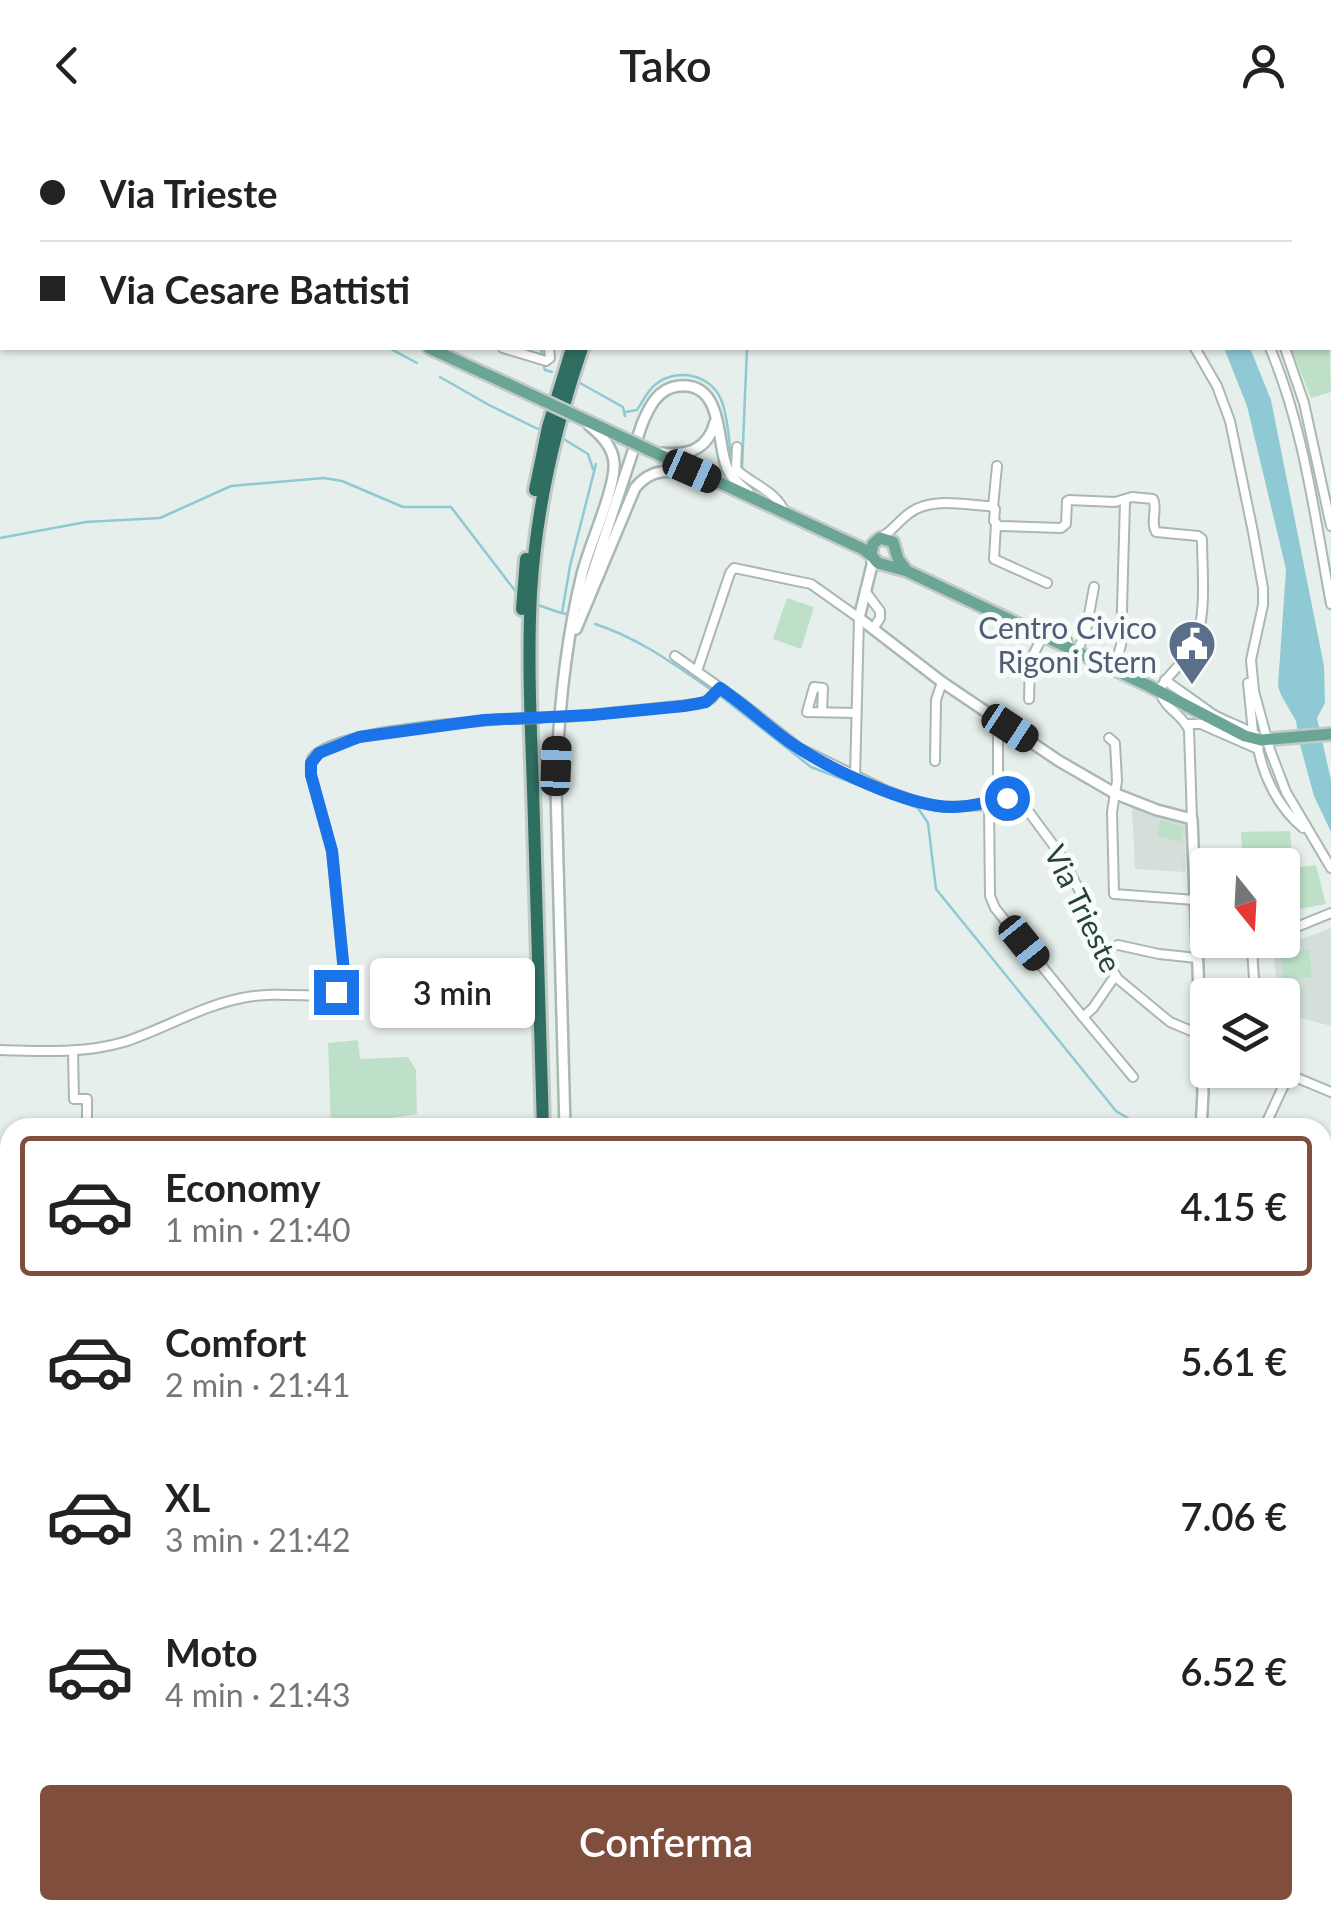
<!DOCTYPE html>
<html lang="it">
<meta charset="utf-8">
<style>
:root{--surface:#fff;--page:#f6f6f6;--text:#222;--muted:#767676;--line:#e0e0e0;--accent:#804e3d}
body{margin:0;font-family:Lato,sans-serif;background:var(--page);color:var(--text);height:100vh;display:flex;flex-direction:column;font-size:38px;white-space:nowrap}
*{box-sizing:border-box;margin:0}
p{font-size:32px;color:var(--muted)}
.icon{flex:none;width:55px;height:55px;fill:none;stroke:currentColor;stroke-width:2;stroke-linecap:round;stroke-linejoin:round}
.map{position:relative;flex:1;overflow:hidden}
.panel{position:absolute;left:0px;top:988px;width:1332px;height:802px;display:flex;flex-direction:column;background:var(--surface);border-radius:30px 30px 0 0;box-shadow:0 2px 8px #0004}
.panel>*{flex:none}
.guide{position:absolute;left:0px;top:0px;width:1332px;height:220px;box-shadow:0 2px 8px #0004;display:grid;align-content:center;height:220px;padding:0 40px;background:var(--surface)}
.needle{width:65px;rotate:162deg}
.controls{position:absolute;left:1190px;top:718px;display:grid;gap:20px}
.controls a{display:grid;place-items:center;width:110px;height:110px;border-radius:10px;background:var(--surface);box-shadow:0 2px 8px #0004;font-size:50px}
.end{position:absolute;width:45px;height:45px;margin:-22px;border:12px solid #1a73e8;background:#fff;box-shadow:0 0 0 5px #fff}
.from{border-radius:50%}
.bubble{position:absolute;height:70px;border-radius:10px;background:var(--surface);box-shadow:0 2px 8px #0004;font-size:32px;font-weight:600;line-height:70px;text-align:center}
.car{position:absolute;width:30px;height:60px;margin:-30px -15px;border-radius:12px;box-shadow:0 0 8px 2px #0007;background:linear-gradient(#222 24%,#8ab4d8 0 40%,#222 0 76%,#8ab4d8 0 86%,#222 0)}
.guide b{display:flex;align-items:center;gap:35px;height:95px;font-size:38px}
.guide b+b{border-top:2px solid var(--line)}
.guide i{width:25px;height:25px;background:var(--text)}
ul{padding:18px 0 0;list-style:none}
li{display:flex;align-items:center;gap:30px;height:140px;margin:0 20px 15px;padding:0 20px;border:5px solid transparent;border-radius:10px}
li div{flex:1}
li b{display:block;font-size:38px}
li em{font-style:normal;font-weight:600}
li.active{border-color:var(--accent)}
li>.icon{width:90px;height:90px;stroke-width:1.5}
.button{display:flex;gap:20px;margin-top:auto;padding:20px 40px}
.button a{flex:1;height:115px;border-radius:10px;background:var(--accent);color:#fff;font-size:40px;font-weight:600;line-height:115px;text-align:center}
header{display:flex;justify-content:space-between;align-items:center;height:130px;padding:0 40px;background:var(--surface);font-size:45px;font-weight:600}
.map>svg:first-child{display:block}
.built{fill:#d4dfda}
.green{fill:#bfe0c8}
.water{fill:#8ec9d4}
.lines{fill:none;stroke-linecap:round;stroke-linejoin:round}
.stream{stroke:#8ec9d4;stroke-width:2.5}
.minor-casing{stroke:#a8b8b2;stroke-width:12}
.tertiary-casing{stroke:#a8b8b2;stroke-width:14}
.primary-casing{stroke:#c2cac8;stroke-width:16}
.motorway-casing{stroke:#c2cac8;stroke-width:18}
.minor{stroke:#fff;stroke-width:8}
.tertiary{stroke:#fff;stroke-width:9}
.primary{stroke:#6aa596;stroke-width:11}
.motorway{stroke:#2f6f62;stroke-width:12}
.minor-bridge-casing{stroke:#a8b8b2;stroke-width:12;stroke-linecap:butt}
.primary-bridge-casing{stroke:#c2cac8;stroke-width:16;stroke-linecap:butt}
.minor-bridge{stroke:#fff;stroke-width:8}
.primary-bridge{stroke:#6aa596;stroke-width:11}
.route{stroke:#1a73e8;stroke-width:12}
.labels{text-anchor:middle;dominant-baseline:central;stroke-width:10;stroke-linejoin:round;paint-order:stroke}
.service-label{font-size:30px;fill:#4e5e75;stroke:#f7fbf9;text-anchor:end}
.street-label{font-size:30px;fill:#24423a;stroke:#f7fbf9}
</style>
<header><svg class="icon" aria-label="back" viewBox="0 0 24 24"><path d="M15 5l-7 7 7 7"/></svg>Tako<svg class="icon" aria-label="person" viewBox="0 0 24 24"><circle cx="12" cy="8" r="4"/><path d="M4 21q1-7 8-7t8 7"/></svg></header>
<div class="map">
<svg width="1331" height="1788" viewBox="0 0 1331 1788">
<rect width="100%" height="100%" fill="#e6efeb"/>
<!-- built -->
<g class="built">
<path d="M1132 676 1186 693 1185 742 1135 739Z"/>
<path d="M1331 798V896L1283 883 1282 865H1278L1273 820Z"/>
<path d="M334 1780H515V1788H335Z"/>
</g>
<!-- green -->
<g class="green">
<path d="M1330 211 1331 262 1311 268 1291 218H1330Z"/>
<path d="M787 468 814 477 801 519 773 509Z"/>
<path d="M1161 690 1185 697 1180 712 1157 705Z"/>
<path d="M1290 701 1298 791 1283 792 1282 735H1243L1241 702Z"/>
<path d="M1316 735 1326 774 1300 779 1295 738Z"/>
<path d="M1309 820 1312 847 1284 850 1281 823Z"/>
<path d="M358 910 360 929 408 927 416 940 417 984 331 997 328 913Z"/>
</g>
<!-- water -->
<path class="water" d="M1224 218H1250L1271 270 1324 536 1325 573 1317 588 1331 650V702L1314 666 1299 611 1296 591 1281 565 1278 556 1286 439 1247 276Z"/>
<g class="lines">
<!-- stream -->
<g class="stream">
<path d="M507 0 508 2"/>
<path d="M631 0 632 2"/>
<path d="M0 8 2 10"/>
<path d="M389 218 417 233"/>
<path d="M541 218 542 224"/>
<path d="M544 237 545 240 552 242"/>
<path d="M440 247 489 275 540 300"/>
<path d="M580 253 623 277 625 286"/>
<path d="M626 282 637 280C643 271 647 261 656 254 678 237 713 245 722 272 729 291 729 315 732 336"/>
<path d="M562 308 588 324 593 339"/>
<path d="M742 338 747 218"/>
<path d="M0 408 86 392 160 388 231 356 324 348 342 351 403 377H451L516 462"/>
<path d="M538 475 561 483"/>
<path d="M566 484 562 483 570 436 596 334"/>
<path d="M595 494C639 508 675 535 713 561"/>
<path d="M719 565 811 637 918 678 928 693 936 759 1116 981 1144 998"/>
<path d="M1322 1143 1331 1146"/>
</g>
<!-- minor casing -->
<g class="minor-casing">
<g id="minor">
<path d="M515 0V2"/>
<path d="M1187 0V2"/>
<path d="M1126 2V0"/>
<path d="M1330 29H1331"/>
<path d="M0 89H2"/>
<path d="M0 122 2 121"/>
<path d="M503 218 546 231 550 228 549 218"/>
<path d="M1195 218 1217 256 1230 291 1253 402 1263 458V475L1251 530 1254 561 1270 620 1286 662 1331 738"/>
<path d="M1270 218C1304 298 1315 388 1331 474"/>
<path d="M1285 218 1304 273 1331 396"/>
<path d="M737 317 736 339C751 354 779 362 785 384"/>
<path d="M993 377 997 336"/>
<path d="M996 394 994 429 1047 453"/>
<path d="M880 408C893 401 899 390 911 382 932 367 966 375 990 376L995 379 994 391 999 396 1061 398 1066 394 1067 371 1069 370 1115 372 1132 367 1153 369C1158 379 1150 392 1156 402L1198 406 1202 409C1202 441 1208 491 1192 518 1183 535 1167 544 1159 561"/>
<path d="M865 461 880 481V488L873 499"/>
<path d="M1077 522 1086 501 1094 457"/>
<path d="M675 526 743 574 799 618 887 661 915 671 943 677 989 675 998 670 1007 668 1023 674 1060 724 1084 769 1109 835 1118 849 1170 892 1208 908"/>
<path d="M1114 540 1121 515 1125 371"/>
<path d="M697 541 730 443 734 438 811 454 859 488 855 647"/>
<path d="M1165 550C1180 561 1196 572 1211 583 1225 592 1243 596 1255 605"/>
<path d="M1248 553 1253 602"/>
<path d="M1160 562C1165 579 1182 584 1189 600L1192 689"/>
<path d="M1029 569 1030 531 1045 502 1048 501 1067 510 1070 519"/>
<path d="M822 582 823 558 814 557 807 582 856 583"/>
<path d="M567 587 698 574 711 569 720 558"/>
<path d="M993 587 998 606V670"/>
<path d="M1186 594H1201L1258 619"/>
<path d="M1109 608 1115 613 1117 651 1112 682 1114 764 1195 770"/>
<path d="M1257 612C1262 645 1278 677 1303 698"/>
<path d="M935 631 936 570 942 552"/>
<path d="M989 675 990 766 995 778 1083 887 1093 878 1115 846"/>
<path d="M1282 803 1331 783"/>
<path d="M1197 807 1208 805"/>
<path d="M1223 810 1252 818 1266 810"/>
<path d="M1118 815 1159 824 1197 828"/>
<path d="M1252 818 1255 865"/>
<path d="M1083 887 1133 947"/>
<path d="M0 920C43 921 83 924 124 912 164 899 201 876 242 868 269 862 300 866 328 866 338 861 343 853 344 842L332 721 311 645C311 639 310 635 312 629 328 601 469 592 503 589"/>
<path d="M73 922 74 969H87V998"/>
<path d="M1278 940 1331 962"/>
<path d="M1264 998 1289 944"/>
<path d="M1322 1037 1331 1041"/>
<path d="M1322 1619 1331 1629"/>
<path d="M520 1780V1788"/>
<path d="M606 1781 708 1788"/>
</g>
</g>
<!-- tertiary casing -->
<g class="tertiary-casing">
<g id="tertiary">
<path d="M662 323C689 326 708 319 715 292"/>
<path d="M872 427V435L859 488 942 552 1059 631 1116 664 1157 680 1192 689 1203 963 1201 998"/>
<path d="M582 475 642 294C649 277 658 258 679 256 724 252 716 311 727 338 731 348 740 355 748 362"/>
<path d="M576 499 635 358C652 337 670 340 694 345"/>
<path d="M565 998 556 659C558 587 565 514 582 444 589 416 616 357 614 333 613 317 601 305 589 295"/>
<path d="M1322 1601 1331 1606"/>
<path d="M0 1639 5 1611 10 1603"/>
<path d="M606 1780V1788"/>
</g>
</g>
<!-- primary casing -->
<g class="primary-casing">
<g id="primary">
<path d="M0 17 2 18"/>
<path d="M429 218 499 250"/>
<path d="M570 283 630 311"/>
<path d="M647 319 863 419 871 425"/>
<path d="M907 441 898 429 893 412 880 408 873 414 871 425 878 433 907 441 1147 555 1245 606 1261 610 1331 604"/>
</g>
</g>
<!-- motorway casing -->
<g class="motorway-casing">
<g id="motorway">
<path d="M671 2 672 0"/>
<path d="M683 2 684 0"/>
<path d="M535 360 548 297 572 218"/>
<path d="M522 479 526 429"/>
<path d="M543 998C540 896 537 794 534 692 532 616 527 539 531 463 536 379 555 297 582 218"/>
<path d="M556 1780V1788"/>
</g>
</g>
<!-- minor -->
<use href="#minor" class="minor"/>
<!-- tertiary -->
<use href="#tertiary" class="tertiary"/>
<!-- primary -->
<use href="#primary" class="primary"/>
<!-- motorway -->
<use href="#motorway" class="motorway"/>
<!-- minor-bridge casing -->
<g class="minor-bridge-casing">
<g id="minor-bridge">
<path d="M551 587H567"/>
<path d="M503 589 543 588"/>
</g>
</g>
<!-- primary-bridge casing -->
<g class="primary-bridge-casing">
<g id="primary-bridge">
<path d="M499 250 570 283"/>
<path d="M630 311 647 319"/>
</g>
</g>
<!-- minor-bridge -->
<use href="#minor-bridge" class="minor-bridge"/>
<!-- primary-bridge -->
<use href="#primary-bridge" class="primary-bridge"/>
</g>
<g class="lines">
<!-- route -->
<path class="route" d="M336 862 343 849 344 842 332 721 311 645V633L319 623 359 607 484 590 592 585 684 576 706 572 720 558C743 574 765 594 788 611 825 637 909 678 954 677 973 677 989 671 1007 668"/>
</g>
<!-- icons -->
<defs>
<g id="civic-pin" transform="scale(2.5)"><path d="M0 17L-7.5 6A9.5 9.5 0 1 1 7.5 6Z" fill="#5c6f8a" stroke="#f7fbf9"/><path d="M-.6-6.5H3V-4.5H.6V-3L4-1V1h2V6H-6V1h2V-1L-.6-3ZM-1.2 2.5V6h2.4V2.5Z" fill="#fff"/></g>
</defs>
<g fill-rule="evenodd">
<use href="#civic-pin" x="1192" y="514"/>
</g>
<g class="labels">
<!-- service labels -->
<g class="service-label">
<text x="1157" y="497">Centro Civico<tspan x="1157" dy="34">Rigoni Stern</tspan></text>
</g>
<!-- street labels -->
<g class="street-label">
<text transform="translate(1084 778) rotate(64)">Via Trieste</text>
</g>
</g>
</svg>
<div class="controls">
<a><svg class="needle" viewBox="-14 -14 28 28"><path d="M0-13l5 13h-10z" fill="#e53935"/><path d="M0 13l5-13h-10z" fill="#767676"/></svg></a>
<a><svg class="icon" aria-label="layers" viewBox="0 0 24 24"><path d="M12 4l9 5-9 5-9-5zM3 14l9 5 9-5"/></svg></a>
</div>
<i class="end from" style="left:1007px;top:668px"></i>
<i class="end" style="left:336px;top:862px"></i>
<div class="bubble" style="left:370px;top:828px;width:165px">3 min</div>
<i class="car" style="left:692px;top:341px;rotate:114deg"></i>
<i class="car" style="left:1010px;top:598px;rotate:123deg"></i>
<i class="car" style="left:556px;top:636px;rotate:2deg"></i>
<i class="car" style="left:1024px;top:813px;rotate:141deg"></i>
<div class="guide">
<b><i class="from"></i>Via Trieste</b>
<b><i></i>Via Cesare Battisti</b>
</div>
<section class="panel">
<ul>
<li class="active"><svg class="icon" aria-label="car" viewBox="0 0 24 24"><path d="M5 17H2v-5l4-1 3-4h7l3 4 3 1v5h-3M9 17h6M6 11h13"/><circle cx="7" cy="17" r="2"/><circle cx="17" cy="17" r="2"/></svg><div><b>Economy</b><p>1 min · 21:40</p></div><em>4.15 €</em></li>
<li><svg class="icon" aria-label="car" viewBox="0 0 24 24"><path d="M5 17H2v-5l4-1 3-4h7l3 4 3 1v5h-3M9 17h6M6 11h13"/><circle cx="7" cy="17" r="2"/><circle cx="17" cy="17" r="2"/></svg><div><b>Comfort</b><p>2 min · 21:41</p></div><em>5.61 €</em></li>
<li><svg class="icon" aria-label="car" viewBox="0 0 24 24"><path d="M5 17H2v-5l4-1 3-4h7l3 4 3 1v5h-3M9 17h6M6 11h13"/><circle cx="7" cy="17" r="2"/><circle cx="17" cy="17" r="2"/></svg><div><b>XL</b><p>3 min · 21:42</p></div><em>7.06 €</em></li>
<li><svg class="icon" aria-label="car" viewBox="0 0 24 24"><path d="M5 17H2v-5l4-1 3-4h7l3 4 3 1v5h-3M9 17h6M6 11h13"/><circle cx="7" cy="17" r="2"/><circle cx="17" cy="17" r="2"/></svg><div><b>Moto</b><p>4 min · 21:43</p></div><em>6.52 €</em></li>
</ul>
<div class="button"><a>Conferma</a></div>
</section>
</div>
